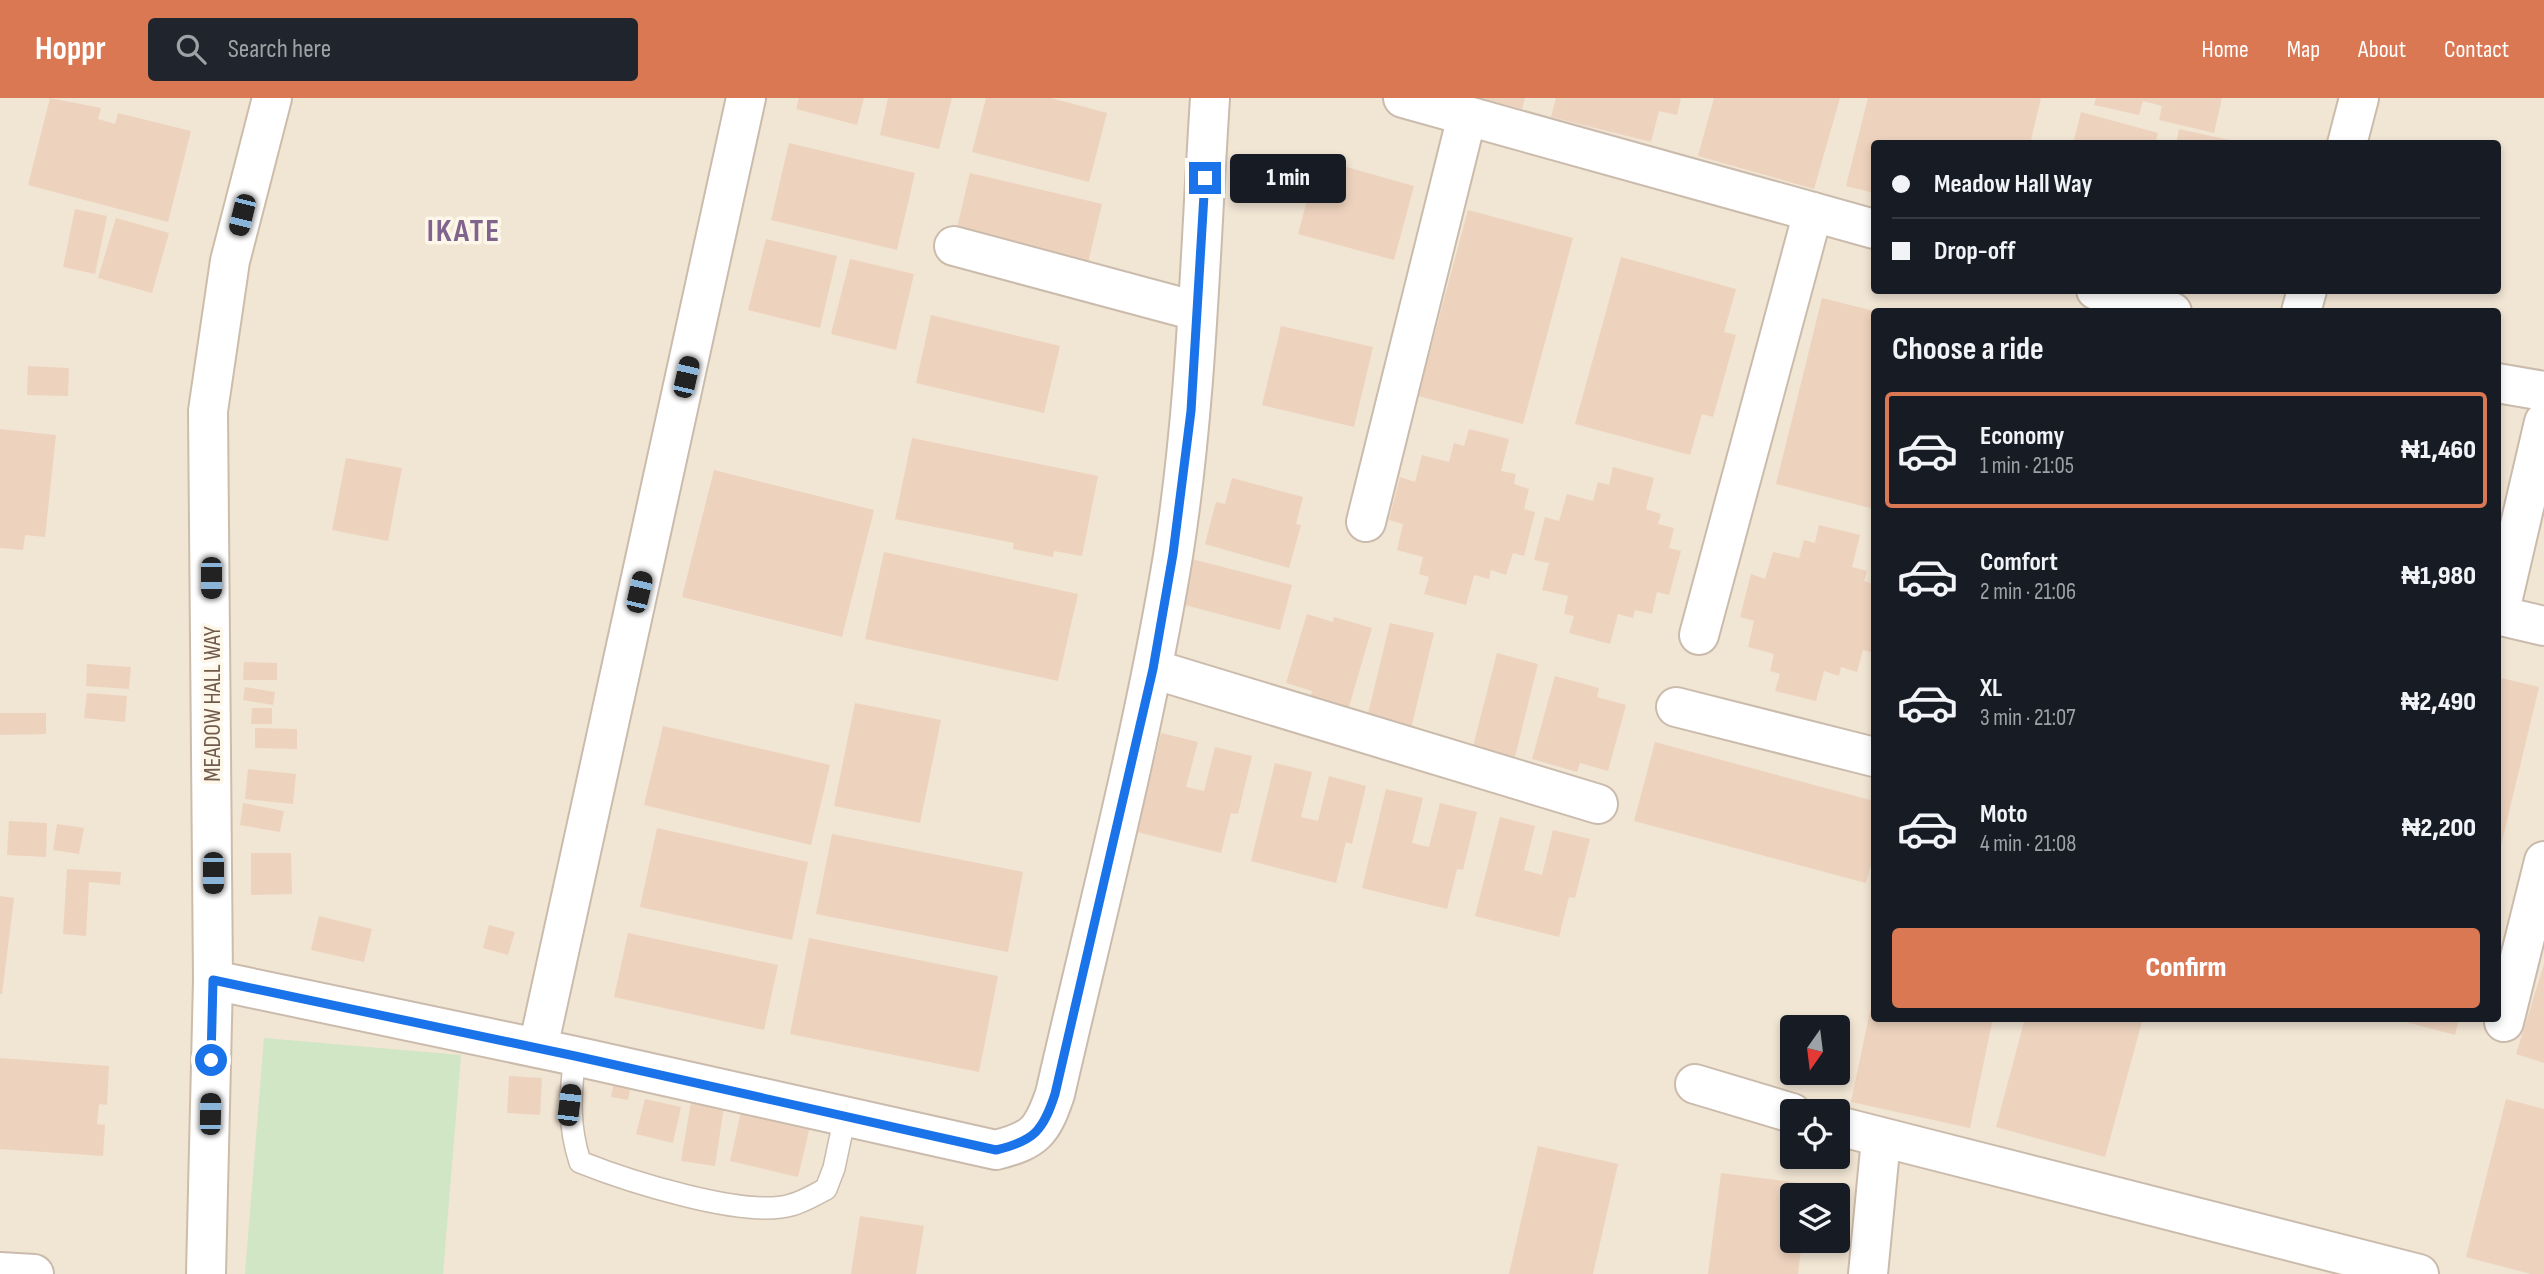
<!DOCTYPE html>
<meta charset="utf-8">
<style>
:root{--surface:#171b24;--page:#20242c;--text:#f1f3f6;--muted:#9ea1a6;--line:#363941;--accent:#da7853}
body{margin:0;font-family:"Sofia Sans Condensed",sans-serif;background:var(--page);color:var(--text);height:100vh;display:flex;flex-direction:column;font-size:26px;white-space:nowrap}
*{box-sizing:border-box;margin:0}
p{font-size:23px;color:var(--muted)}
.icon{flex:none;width:38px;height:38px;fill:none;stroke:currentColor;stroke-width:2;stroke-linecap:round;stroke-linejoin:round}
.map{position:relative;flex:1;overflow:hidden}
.details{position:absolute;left:1871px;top:210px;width:630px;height:714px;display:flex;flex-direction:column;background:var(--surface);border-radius:7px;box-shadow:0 4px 10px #0003}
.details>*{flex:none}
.banner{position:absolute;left:1871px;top:42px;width:630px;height:154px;border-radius:7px;box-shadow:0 4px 10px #0003;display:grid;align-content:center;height:154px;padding:0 21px;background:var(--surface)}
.needle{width:46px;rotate:194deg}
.tools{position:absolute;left:1780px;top:917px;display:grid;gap:14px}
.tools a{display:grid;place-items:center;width:70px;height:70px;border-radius:7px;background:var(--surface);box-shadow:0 4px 10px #0003;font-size:35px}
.end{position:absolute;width:32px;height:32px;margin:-16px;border:9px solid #1a73e8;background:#fff;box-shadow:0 0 0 4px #fff}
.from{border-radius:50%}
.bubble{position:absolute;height:49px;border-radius:7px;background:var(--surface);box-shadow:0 4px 10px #0003;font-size:23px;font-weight:800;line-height:49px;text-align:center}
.car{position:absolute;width:21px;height:42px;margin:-21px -10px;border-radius:9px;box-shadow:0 0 5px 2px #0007;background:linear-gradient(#222 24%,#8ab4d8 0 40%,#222 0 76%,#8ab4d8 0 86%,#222 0)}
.banner b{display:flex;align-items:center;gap:24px;height:66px;font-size:26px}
.banner b+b{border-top:2px solid var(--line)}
.banner i{width:18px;height:18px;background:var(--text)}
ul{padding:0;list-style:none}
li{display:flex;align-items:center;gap:21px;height:116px;margin:0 14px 10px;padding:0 7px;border:4px solid transparent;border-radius:7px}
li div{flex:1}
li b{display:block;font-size:26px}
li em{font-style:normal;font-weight:800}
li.on{border-color:var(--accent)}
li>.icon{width:63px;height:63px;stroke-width:1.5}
h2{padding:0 21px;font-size:32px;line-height:84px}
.cta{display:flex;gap:14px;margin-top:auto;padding:14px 21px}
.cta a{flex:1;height:80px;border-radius:7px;background:var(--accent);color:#fff;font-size:28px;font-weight:800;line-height:80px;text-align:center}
header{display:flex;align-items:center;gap:42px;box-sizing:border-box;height:98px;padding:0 35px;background:var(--accent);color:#fff}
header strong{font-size:33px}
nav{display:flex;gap:38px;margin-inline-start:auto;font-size:24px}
.search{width:490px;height:63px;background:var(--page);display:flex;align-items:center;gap:18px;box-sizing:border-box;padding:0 24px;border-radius:7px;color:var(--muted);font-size:26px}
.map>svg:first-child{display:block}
.residential{fill:#f1e5d4;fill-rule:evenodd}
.green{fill:#d0e6c4}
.building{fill:#edd3be}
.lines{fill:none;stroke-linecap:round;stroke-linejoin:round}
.lane-casing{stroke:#cbbbac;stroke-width:24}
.street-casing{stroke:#cbbbac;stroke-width:42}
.secondary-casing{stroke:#cdbcaa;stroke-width:42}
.lane{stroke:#fff;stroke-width:21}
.street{stroke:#fff;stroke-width:38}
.secondary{stroke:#fff;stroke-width:38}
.route{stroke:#1a73e8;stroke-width:9}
.labels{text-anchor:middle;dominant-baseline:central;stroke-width:7;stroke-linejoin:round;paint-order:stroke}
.street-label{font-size:24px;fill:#715b4c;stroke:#fdf7ea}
.district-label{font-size:32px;font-weight:bold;letter-spacing:2px;fill:#81648d;stroke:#fdf7ea}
</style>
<header>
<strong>Hoppr</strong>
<div class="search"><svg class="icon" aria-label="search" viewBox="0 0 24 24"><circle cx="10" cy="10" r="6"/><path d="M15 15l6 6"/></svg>Search here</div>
<nav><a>Home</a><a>Map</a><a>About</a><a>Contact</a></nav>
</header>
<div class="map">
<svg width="2544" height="1176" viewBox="0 0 2544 1176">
<rect width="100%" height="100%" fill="#faf3e5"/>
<!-- residential -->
<path class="residential" d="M0 0H2544V1176H0ZM1874 46H2497V192H1874ZM1874 214H2497V920H1874ZM1792 929H1838V975H1792ZM1792 1013H1838V1059H1792ZM1792 1097H1838V1143H1792Z"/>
<!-- green -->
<path class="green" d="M264 940 461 957 443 1176H245Z"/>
<!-- building -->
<g class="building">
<path d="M50 0 101 10 98 21 115 26 118 15 191 33 168 124 28 87Z"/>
<path d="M799 0H864L857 27 796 11Z"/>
<path d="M888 0H952L939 51 880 37Z"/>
<path d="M986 0H1051L1107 15 1089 84 972 54Z"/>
<path d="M1480 0H1525L1522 11Z"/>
<path d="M1556 0H1681L1677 17 1659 13 1651 44 1551 19Z"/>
<path d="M1714 0H1840L1814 91 1698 58Z"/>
<path d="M1868 0H2041L2030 46H1874V95L1846 88Z"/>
<path d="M2096 0H2222L2214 35 2159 22 2162 8 2143 3 2139 17 2094 7Z"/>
<path d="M2081 14 2158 35 2155 46H2073Z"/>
<path d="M2179 31 2239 44 2238 46H2176Z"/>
<path d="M789 45 915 75 897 152 771 122Z"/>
<path d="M1318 61 1414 88 1394 162 1298 136Z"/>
<path d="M970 75 1102 106 1087 169 955 138Z"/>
<path d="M75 111 107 118 95 176 63 169Z"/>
<path d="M1468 112 1573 140 1523 326 1418 298Z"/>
<path d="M116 120 169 135 152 195 98 180Z"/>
<path d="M766 141 837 158 820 230 748 212Z"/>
<path d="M1621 159 1736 191 1724 234 1736 237 1713 319 1702 316 1690 357 1575 326Z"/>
<path d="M850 161 914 176 896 252 831 236Z"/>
<path d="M1822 200 1874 213V411L1776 386Z"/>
<path d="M931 217 1060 248 1044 315 916 285Z"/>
<path d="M1281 228 1373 249 1354 329 1262 307Z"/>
<path d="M28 268 69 270 68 298 27 297Z"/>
<path d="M0 331 56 337 45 439 25 437 23 452 0 450Z"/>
<path d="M1469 331 1509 341 1501 373 1516 376 1514 386 1529 391 1524 411 1535 414 1524 458 1513 455 1506 477 1491 472 1489 481 1474 477 1466 507 1424 496 1429 479 1419 476 1423 459 1397 452 1403 426 1389 422 1400 379 1415 384 1422 357 1449 364 1454 345 1464 348Z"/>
<path d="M912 340 1098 378 1082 458 1054 453 1053 459 1013 451 1014 445 895 421Z"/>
<path d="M346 360 402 370 388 443 332 432Z"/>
<path d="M1613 369 1654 380 1646 411 1661 416 1658 426 1674 430 1669 450 1681 453 1669 497 1657 494 1652 516 1635 512 1633 520 1618 516 1610 546 1569 535 1574 518 1564 516 1568 498 1542 492 1549 465 1534 462 1545 419 1559 423 1567 396 1593 403 1598 384 1609 387Z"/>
<path d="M714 372 874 412 842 539 682 499Z"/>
<path d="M1232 380 1303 399 1296 426 1301 427 1289 470 1205 446 1216 404 1225 406Z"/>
<path d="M1819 427 1860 437 1852 469 1867 473 1864 483 1874 486V555L1863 552 1857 574 1841 569 1839 578 1824 573 1816 603 1775 593 1780 576 1770 573 1774 556 1748 549 1754 523 1740 519 1751 476 1765 481 1773 454 1799 460 1804 442 1815 445Z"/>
<path d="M884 454 1078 496 1058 583 865 541Z"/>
<path d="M1192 461 1292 487 1280 532 1181 506Z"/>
<path d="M1307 516 1333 524 1334 519 1372 530 1348 612 1310 601 1312 593 1286 585Z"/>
<path d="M1390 525 1434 535 1409 639 1365 628Z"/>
<path d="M1497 555 1538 566 1513 667 1471 656Z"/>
<path d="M244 564 277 565V582H243Z"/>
<path d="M87 566 131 569 129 591 86 588Z"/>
<path d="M1555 578 1599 590 1597 599 1626 607 1608 673 1580 665 1577 674 1532 661Z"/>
<path d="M2497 579 2539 589 2498 760H2497Z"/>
<path d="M245 589 275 594 273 607 243 602Z"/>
<path d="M87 595 127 598 125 624 84 620Z"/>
<path d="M855 605 941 622 920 725 834 708Z"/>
<path d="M252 610H272V626H251Z"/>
<path d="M0 615H46V636L0 637Z"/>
<path d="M663 628 830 667 811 747 644 707Z"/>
<path d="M255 630 297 631V651L255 650Z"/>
<path d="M1161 635 1198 644 1186 689 1204 693 1215 649 1252 658 1238 716 1231 715 1221 755 1137 734Z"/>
<path d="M1655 644 1874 703V755L1866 785 1634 723Z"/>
<path d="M1275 665 1312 674 1301 719 1318 723 1329 678 1366 688 1352 746 1346 744 1336 785 1251 763Z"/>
<path d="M248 671 296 676 293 706 245 701Z"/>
<path d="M1386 691 1423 700 1412 745 1429 749 1440 705 1477 714 1463 772 1457 771 1447 811 1362 790Z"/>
<path d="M243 705 284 713 280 734 240 727Z"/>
<path d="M1500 719 1535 728 1524 772 1542 777 1553 732 1590 741 1575 800 1569 799 1559 839 1475 818Z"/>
<path d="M9 723 47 725 46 759 7 757Z"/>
<path d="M57 726 84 730 79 756 53 752Z"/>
<path d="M657 730 808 764 792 842 640 809Z"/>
<path d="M832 736 1023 774 1008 854 816 816Z"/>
<path d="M251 755H291L292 796 251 797Z"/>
<path d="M67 771 121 774 120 787 89 784 86 838 63 836Z"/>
<path d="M0 798 14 800 2 896H0Z"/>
<path d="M319 818 372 831 364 864 311 852Z"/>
<path d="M489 827 515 834 508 857 483 850Z"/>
<path d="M628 835 778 867 764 932 614 899Z"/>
<path d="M809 840 998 878 979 974 790 936Z"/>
<path d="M2544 866V965L2516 956Z"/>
<path d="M1873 899 1874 920H1993L1970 1030 1851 1004Z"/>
<path d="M2025 920H2143L2105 1059 1996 1029Z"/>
<path d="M2391 920H2459L2455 937Z"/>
<path d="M0 960 109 968 107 1007 99 1006 97 1026 105 1027 103 1058 0 1051Z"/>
<path d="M509 978 542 980 540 1017 507 1015Z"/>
<path d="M615 979 632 982 628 1002 611 999Z"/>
<path d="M645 1001 681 1009 673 1045 636 1036Z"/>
<path d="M2506 1001 2544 1011V1176H2531L2466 1159Z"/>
<path d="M691 1004 724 1009 715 1068 681 1063Z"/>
<path d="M742 1009 811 1024 798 1079 730 1063Z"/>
<path d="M1538 1048 1618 1066 1593 1176H1509Z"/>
<path d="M1721 1075 1809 1086 1808 1097H1792V1143H1802L1798 1176H1708Z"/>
<path d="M860 1118 924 1128 916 1176H851Z"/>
</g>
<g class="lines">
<!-- lane casing -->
<g class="lane-casing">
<path id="lane" d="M575 958C570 996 568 1027 580 1064 625 1082 745 1121 791 1107 803 1104 814 1097 826 1091L834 1070 845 1018"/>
</g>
<!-- street casing -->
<g class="street-casing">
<g id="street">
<path d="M1403 0 1874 131"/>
<path d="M2347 46 2359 0"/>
<path d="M954 148 1196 213"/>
<path d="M2096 192 2172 214"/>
<path d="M2301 214 2307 192"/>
<path d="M2497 285 2544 293"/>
<path d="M1366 424 1467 18"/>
<path d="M2497 517 2544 528"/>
<path d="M2499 517 2544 324"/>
<path d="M1699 537 1813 114"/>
<path d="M1153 571 1598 706"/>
<path d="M1676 609 1874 659"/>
<path d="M213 882 575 958 996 1052C1035 1042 1042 1034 1055 996 1096 817 1143 639 1173 458 1197 307 1200 153 1210 0"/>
<path d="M2504 924 2544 763"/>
<path d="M538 950 746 0"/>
<path d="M1695 986 1792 1015"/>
<path d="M1838 1028 2419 1176"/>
<path d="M0 1174 34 1176"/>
<path d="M1868 1176 1881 1041"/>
</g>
</g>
<!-- secondary casing -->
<g class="secondary-casing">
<path id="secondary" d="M206 1176 213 882 208 313 230 163 272 0"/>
</g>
<!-- lane -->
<use href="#lane" class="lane"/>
<!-- street -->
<use href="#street" class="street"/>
<!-- secondary -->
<use href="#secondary" class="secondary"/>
</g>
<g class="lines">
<!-- route -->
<path class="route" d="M211 962 213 882 575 958 996 1052C1034 1043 1043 1033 1055 996L1153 571 1173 456 1191 313 1205 80"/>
</g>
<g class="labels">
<!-- street labels -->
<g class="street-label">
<text transform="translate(212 606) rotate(-90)">MEADOW HALL WAY</text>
</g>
<!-- district labels -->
<g class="district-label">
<text x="464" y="133">IKATE</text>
</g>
</g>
</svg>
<div class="tools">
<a><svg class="needle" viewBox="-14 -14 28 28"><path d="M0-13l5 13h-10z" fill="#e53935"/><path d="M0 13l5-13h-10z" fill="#9ea1a6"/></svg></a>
<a><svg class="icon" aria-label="locate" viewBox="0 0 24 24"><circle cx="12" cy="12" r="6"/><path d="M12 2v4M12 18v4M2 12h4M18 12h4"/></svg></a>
<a><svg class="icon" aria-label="layers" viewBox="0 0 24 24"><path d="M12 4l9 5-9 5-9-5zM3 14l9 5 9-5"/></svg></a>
</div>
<i class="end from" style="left:211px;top:962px"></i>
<i class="end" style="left:1205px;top:80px"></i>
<div class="bubble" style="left:1230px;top:56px;width:116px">1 min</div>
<i class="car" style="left:242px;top:117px;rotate:194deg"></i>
<i class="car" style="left:686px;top:279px;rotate:13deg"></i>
<i class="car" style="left:211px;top:480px;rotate:180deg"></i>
<i class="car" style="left:639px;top:494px;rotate:13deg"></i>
<i class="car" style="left:213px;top:775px;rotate:180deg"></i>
<i class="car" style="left:569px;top:1007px;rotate:7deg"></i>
<i class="car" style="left:210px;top:1016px;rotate:1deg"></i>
<div class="banner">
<b><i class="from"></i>Meadow Hall Way</b>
<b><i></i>Drop-off</b>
</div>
<section class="details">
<h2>Choose a ride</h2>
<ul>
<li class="on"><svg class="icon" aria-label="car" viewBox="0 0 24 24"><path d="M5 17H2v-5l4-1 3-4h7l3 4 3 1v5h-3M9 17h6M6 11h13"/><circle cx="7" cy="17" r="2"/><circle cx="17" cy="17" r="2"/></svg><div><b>Economy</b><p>1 min · 21:05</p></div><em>₦1,460</em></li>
<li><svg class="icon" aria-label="car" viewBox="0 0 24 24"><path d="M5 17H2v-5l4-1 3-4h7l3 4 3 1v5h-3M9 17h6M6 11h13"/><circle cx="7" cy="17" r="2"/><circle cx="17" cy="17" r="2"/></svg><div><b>Comfort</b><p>2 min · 21:06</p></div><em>₦1,980</em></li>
<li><svg class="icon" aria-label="car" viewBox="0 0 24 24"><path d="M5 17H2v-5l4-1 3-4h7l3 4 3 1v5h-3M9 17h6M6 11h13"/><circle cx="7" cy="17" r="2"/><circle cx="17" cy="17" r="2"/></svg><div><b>XL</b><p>3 min · 21:07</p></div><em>₦2,490</em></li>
<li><svg class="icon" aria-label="car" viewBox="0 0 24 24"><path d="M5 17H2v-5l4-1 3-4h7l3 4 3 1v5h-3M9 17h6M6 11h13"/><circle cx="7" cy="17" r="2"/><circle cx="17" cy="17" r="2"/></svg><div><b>Moto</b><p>4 min · 21:08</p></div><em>₦2,200</em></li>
</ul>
<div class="cta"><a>Confirm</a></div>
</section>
</div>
